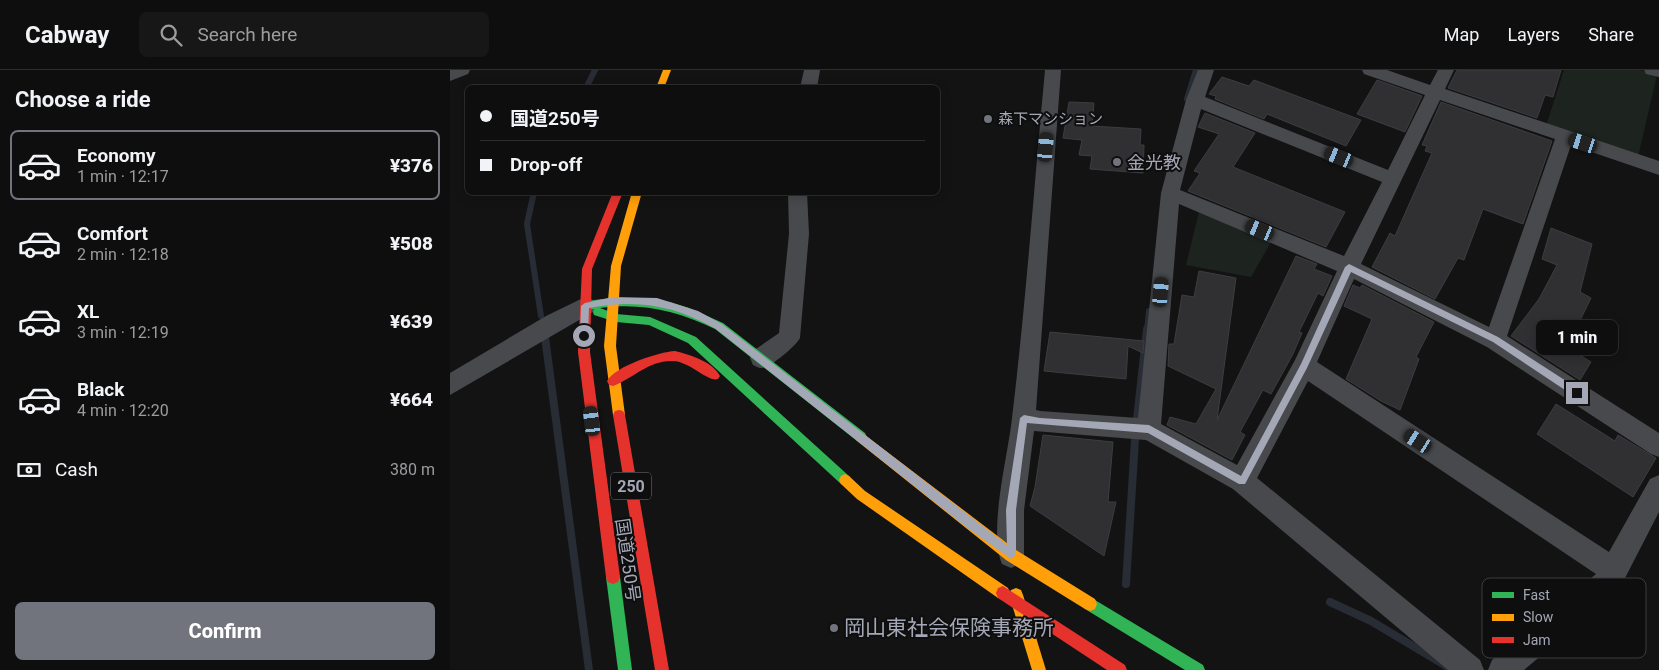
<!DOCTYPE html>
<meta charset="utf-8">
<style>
:root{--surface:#0e0e0f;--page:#171718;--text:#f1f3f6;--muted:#9b9c9e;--line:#2e2e2f;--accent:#71737d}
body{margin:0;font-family:Roboto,"Noto Sans JP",sans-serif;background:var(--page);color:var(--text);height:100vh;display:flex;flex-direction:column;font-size:19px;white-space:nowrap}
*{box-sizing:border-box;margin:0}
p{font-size:16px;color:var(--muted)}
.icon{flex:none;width:28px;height:28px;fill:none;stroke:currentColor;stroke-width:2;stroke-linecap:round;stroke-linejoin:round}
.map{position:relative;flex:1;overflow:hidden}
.sheet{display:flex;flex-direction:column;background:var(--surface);width:450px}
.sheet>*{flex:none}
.hud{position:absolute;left:15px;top:15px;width:475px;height:110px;border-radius:8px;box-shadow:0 2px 12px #0003,0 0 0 1px var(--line);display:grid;align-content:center;height:110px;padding:0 15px;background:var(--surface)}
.end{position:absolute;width:22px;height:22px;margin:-11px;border:6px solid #a4a7b5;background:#111;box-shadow:0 0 0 2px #111}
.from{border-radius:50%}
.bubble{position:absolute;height:35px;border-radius:8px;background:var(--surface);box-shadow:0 2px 12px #0003,0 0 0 1px var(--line);font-size:16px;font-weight:800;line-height:35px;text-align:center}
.car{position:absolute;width:15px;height:30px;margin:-15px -8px;border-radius:6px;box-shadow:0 0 4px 1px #0007;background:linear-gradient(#222 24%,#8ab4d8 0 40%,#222 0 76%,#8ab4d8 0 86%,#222 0)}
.hud b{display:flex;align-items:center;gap:18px;height:48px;font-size:19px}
.hud b+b{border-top:1px solid var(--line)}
.hud i{width:12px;height:12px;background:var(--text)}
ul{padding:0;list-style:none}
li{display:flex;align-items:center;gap:15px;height:70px;margin:0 10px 8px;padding:0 5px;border:2px solid transparent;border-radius:8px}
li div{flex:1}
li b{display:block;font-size:19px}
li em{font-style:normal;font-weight:800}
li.on{border-color:var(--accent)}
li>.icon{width:45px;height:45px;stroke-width:1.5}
h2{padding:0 15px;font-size:22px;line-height:60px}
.pay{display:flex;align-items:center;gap:12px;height:55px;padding:0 15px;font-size:19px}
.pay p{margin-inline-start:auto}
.primary-button{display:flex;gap:10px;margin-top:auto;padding:10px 15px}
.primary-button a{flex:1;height:58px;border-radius:8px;background:var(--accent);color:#fff;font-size:20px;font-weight:800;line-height:58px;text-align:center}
header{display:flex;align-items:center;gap:30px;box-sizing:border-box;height:70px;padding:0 25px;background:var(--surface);border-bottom:1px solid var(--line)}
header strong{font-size:24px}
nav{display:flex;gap:28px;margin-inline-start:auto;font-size:18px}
.search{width:350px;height:45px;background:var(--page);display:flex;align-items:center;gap:12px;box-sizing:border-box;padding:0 18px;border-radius:8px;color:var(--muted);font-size:19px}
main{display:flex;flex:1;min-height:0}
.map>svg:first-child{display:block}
.green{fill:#1d241f}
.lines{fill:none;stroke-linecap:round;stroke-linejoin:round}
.stream-far1{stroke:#272c35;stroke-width:6}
.stream{stroke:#272c35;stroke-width:8}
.building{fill:#303032;stroke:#3c3d40}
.street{fill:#48494d;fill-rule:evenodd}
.fast{fill:#30b455;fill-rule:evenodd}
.slow{fill:#ff9f0a;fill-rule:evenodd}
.jam{fill:#e5322d;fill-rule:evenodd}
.route{fill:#a4a7b5}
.poi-dot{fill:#71737d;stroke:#0e0e0f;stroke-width:2}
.labels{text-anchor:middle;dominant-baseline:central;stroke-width:4;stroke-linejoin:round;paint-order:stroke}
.far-poi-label{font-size:15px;fill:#a4a7b5;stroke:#0e0e0f;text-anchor:start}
.shield{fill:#0e0e0f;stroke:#777983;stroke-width:1}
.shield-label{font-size:16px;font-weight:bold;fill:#a4a7b5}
.poi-label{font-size:18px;fill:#a4a7b5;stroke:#0e0e0f;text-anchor:start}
.street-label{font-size:18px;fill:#a4a7b5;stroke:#0e0e0f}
.near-poi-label{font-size:21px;fill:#a4a7b5;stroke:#0e0e0f;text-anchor:start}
.key{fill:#0e0e0f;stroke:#3b3c41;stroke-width:1}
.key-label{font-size:14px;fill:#a4a7b5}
</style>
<header>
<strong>Cabway</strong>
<div class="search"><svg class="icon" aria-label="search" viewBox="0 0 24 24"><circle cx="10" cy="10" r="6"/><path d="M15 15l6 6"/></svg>Search here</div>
<nav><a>Map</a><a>Layers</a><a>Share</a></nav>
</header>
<main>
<section class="sheet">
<h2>Choose a ride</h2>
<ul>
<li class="on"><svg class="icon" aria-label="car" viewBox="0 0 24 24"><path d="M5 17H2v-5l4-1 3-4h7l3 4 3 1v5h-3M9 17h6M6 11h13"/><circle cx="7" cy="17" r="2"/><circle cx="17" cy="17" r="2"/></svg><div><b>Economy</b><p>1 min · 12:17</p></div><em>¥376</em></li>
<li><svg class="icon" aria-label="car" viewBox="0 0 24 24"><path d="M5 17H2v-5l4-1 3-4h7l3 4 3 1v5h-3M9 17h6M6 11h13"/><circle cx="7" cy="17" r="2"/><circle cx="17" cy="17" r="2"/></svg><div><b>Comfort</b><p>2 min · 12:18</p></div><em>¥508</em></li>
<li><svg class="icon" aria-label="car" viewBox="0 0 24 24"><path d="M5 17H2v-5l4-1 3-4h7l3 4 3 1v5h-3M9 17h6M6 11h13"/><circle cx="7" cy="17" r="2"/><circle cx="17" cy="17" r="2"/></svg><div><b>XL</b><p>3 min · 12:19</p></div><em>¥639</em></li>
<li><svg class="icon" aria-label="car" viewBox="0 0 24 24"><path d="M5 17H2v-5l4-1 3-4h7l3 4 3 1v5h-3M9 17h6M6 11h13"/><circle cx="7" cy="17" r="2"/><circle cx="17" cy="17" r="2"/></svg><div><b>Black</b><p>4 min · 12:20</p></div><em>¥664</em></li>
</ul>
<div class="pay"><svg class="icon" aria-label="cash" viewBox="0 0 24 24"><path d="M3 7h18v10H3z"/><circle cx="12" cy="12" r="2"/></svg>Cash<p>380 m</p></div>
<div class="primary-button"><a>Confirm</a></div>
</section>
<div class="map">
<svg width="1209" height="600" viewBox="0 0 1209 600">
<rect width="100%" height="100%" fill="#131314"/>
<!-- green -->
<g class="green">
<path d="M1114 0H1190L1207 5 1188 87 1096 56Z"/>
<path d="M749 142 821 172 801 207 736 195Z"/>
</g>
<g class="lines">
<!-- stream-far1 -->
<g class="stream-far1">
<path d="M136 18 145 0"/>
<path d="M737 29 746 0"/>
<path d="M84 122 77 154 91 246"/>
<path d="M697 260 699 241"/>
</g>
<!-- stream -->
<g class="stream">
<path d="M95 267 139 600"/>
<path d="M687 349 697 259"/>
<path d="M676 514 685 370"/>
<path d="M880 532 921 551 1003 600"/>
</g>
</g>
<!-- building -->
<g class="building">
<path d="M1007 0H1111L1103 27 1095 25 1087 48 998 18Z"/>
<path d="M772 7 799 16 804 10 911 50 896 76 817 44 814 49 765 29 766 26 759 24Z"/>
<path d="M927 10 972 26 955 62 907 44Z"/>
<path d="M619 32 644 33 642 56 691 59 690 75H694L693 103 640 99 642 86 629 85 632 70 613 68Z"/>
<path d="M991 32 1102 71 1073 154 1033 139 1014 190 1008 188 985 229 922 197 940 163 945 166 982 83 975 81 977 76 972 75Z"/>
<path d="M755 43 805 63 783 97 895 142 876 177 738 121 750 103 744 101 769 64 748 57Z"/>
<path d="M1101 158 1142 174 1130 222 1141 228 1117 277 1141 292 1130 310 1061 266 1089 229 1107 195 1092 189Z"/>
<path d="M846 186 867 194 864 199 882 206 873 226 868 223 849 262 852 263 843 284 821 324 813 320 790 362 795 365 782 390 717 355 720 347 746 354 766 319 718 296 719 274H724L732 225 744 227 749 201 786 208 767 350Z"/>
<path d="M903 215 910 218 912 215 984 252 966 287 969 289 950 340 931 331 896 309 922 249 894 236Z"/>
<path d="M600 262 694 271 693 283 678 276 676 309 594 301Z"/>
<path d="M1106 334 1165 371 1168 365 1206 388 1183 427 1087 364Z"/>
<path d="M593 365 663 372 658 432H666L654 486 580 436 585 417Z"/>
</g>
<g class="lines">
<!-- street -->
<g class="street">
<path d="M0 0H20L18 4 0 11Z"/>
<path d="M354 0H370L367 18H350Z"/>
<path d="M595 0H611L586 340 590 341 688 348 711 123 736 30 748 0H764L755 27 938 100 975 25 914 4 912 0H937L980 15 988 0H1004L995 19 1209 91V105L1121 75 1057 266 1209 363V387L1201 384 1037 277 904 209 867 292 1159 482 1200 409 1209 405V442L1174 510 1164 524 1074 600H1038L1042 590 1146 504 858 311 807 408 1030 590 1034 600H998L783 419 696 370 584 361 574 440V485L570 494 561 498 552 494C538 460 558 386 562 348 576 232 584 116 595 0ZM990 30 1105 69 1039 257 911 194ZM751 39 932 112 894 186 730 120ZM729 134 887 201 845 290 787 395 711 354Z"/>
<path d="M1194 0H1209V7L1196 4Z"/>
<path d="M338 122H357L359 164 350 268C346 276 320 298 311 298 308 298 306 296 303 295L300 288 303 281 329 263 339 164Z"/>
<path d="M135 227 143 230 146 236 143 242 0 325V303L96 246Z"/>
</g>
<!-- fast -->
<g class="fast">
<path d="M188 228 220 232 239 238 273 253 415 363 417 367 415 371 411 372 407 371 265 259C228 241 191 232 150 238L166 244 200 247 246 267 399 406 401 410 399 414 395 416 391 414 238 273 199 255 166 252 144 245 143 242 144 239 135 240 130 236C136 227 176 228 188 228Z"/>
<path d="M163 500 168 502 170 507 182 600H168L156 507 158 502Z"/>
<path d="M640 527 753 595 755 600H735L635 539 633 534 635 529Z"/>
</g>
<!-- slow -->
<g class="slow">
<path d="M213 0H221L214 18H206Z"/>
<path d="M182 122H192L171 196 166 276 175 345 173 349 169 350 165 349 163 345 154 276 161 196Z"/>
<path d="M411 362 566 480 645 529 647 534 645 539 640 541 635 539 556 490 407 371 405 367 407 363Z"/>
<path d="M395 404 399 406 415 421 558 518 560 523 558 528 553 530 548 528 407 429 391 414 389 410 391 406Z"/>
<path d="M566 518 571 520 573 525 596 600H582L559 525 561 520Z"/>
</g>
<!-- jam -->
<g class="jam">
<path d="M163 122H173L142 199 140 282 170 507 168 512 163 514 158 512 156 507 128 282 132 199Z"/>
<path d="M225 281C240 285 262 291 270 306L268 309C259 313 239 291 223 291 199 290 184 308 163 316L159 315 157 311C165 296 209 282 225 281Z"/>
<path d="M169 340 173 341 175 345 219 600H205L163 345 165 341Z"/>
<path d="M553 516 675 595 677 600H657L548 528 546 523 548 518Z"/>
</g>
</g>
<!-- route -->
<path class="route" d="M899 194 1048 267 1130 320V326H1124L1043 272 901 202 857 298 795 414H789L698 363 577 353 566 440V485L561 489 516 457 266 259C223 235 188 229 139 238L138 266 134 270 130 266 131 236 135 233 163 227 207 228 248 241 272 254 557 475 556 440 570 348 574 345 590 348 699 355 791 406 851 294 895 197Z"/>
<!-- markers -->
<g class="poi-dot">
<circle cx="538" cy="49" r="5"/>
<circle cx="667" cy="92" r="5"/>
<circle cx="384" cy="558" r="5"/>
</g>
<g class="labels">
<!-- far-poi labels -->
<g class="far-poi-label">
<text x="548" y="49">森下マンション</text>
</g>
<!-- shield labels -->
<rect class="shield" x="161" y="402.5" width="40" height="27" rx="4"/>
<g class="shield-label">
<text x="181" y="416">250</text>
</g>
<!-- poi labels -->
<g class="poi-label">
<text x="677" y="92">金光教</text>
</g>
<!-- street labels -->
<g class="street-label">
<text transform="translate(178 490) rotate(82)">国道250号</text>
</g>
<!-- near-poi labels -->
<g class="near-poi-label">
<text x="394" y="558">岡山東社会保険事務所</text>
</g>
</g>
<!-- legend -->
<rect x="1032" y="508" width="164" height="80" rx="8" class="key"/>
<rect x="1042" y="522" width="22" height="6" fill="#30b455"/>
<rect x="1042" y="544" width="22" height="7" fill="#ff9f0a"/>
<rect x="1042" y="567" width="22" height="6" fill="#e5322d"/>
<g class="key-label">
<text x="1073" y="530">Fast</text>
<text x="1073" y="552">Slow</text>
<text x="1073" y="575">Jam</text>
</g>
</svg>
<i class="end from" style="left:134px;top:266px"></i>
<i class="end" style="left:1127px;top:323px"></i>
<div class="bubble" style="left:1086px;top:250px;width:82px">1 min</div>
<i class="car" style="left:1133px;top:73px;rotate:288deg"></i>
<i class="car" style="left:596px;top:77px;rotate:5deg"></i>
<i class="car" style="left:889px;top:87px;rotate:292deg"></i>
<i class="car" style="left:810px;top:160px;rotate:292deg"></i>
<i class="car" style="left:711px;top:222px;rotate:5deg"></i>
<i class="car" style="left:142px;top:351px;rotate:353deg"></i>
<i class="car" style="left:968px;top:371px;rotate:303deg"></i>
<div class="hud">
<b><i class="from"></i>国道250号</b>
<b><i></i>Drop-off</b>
</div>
</div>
</main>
